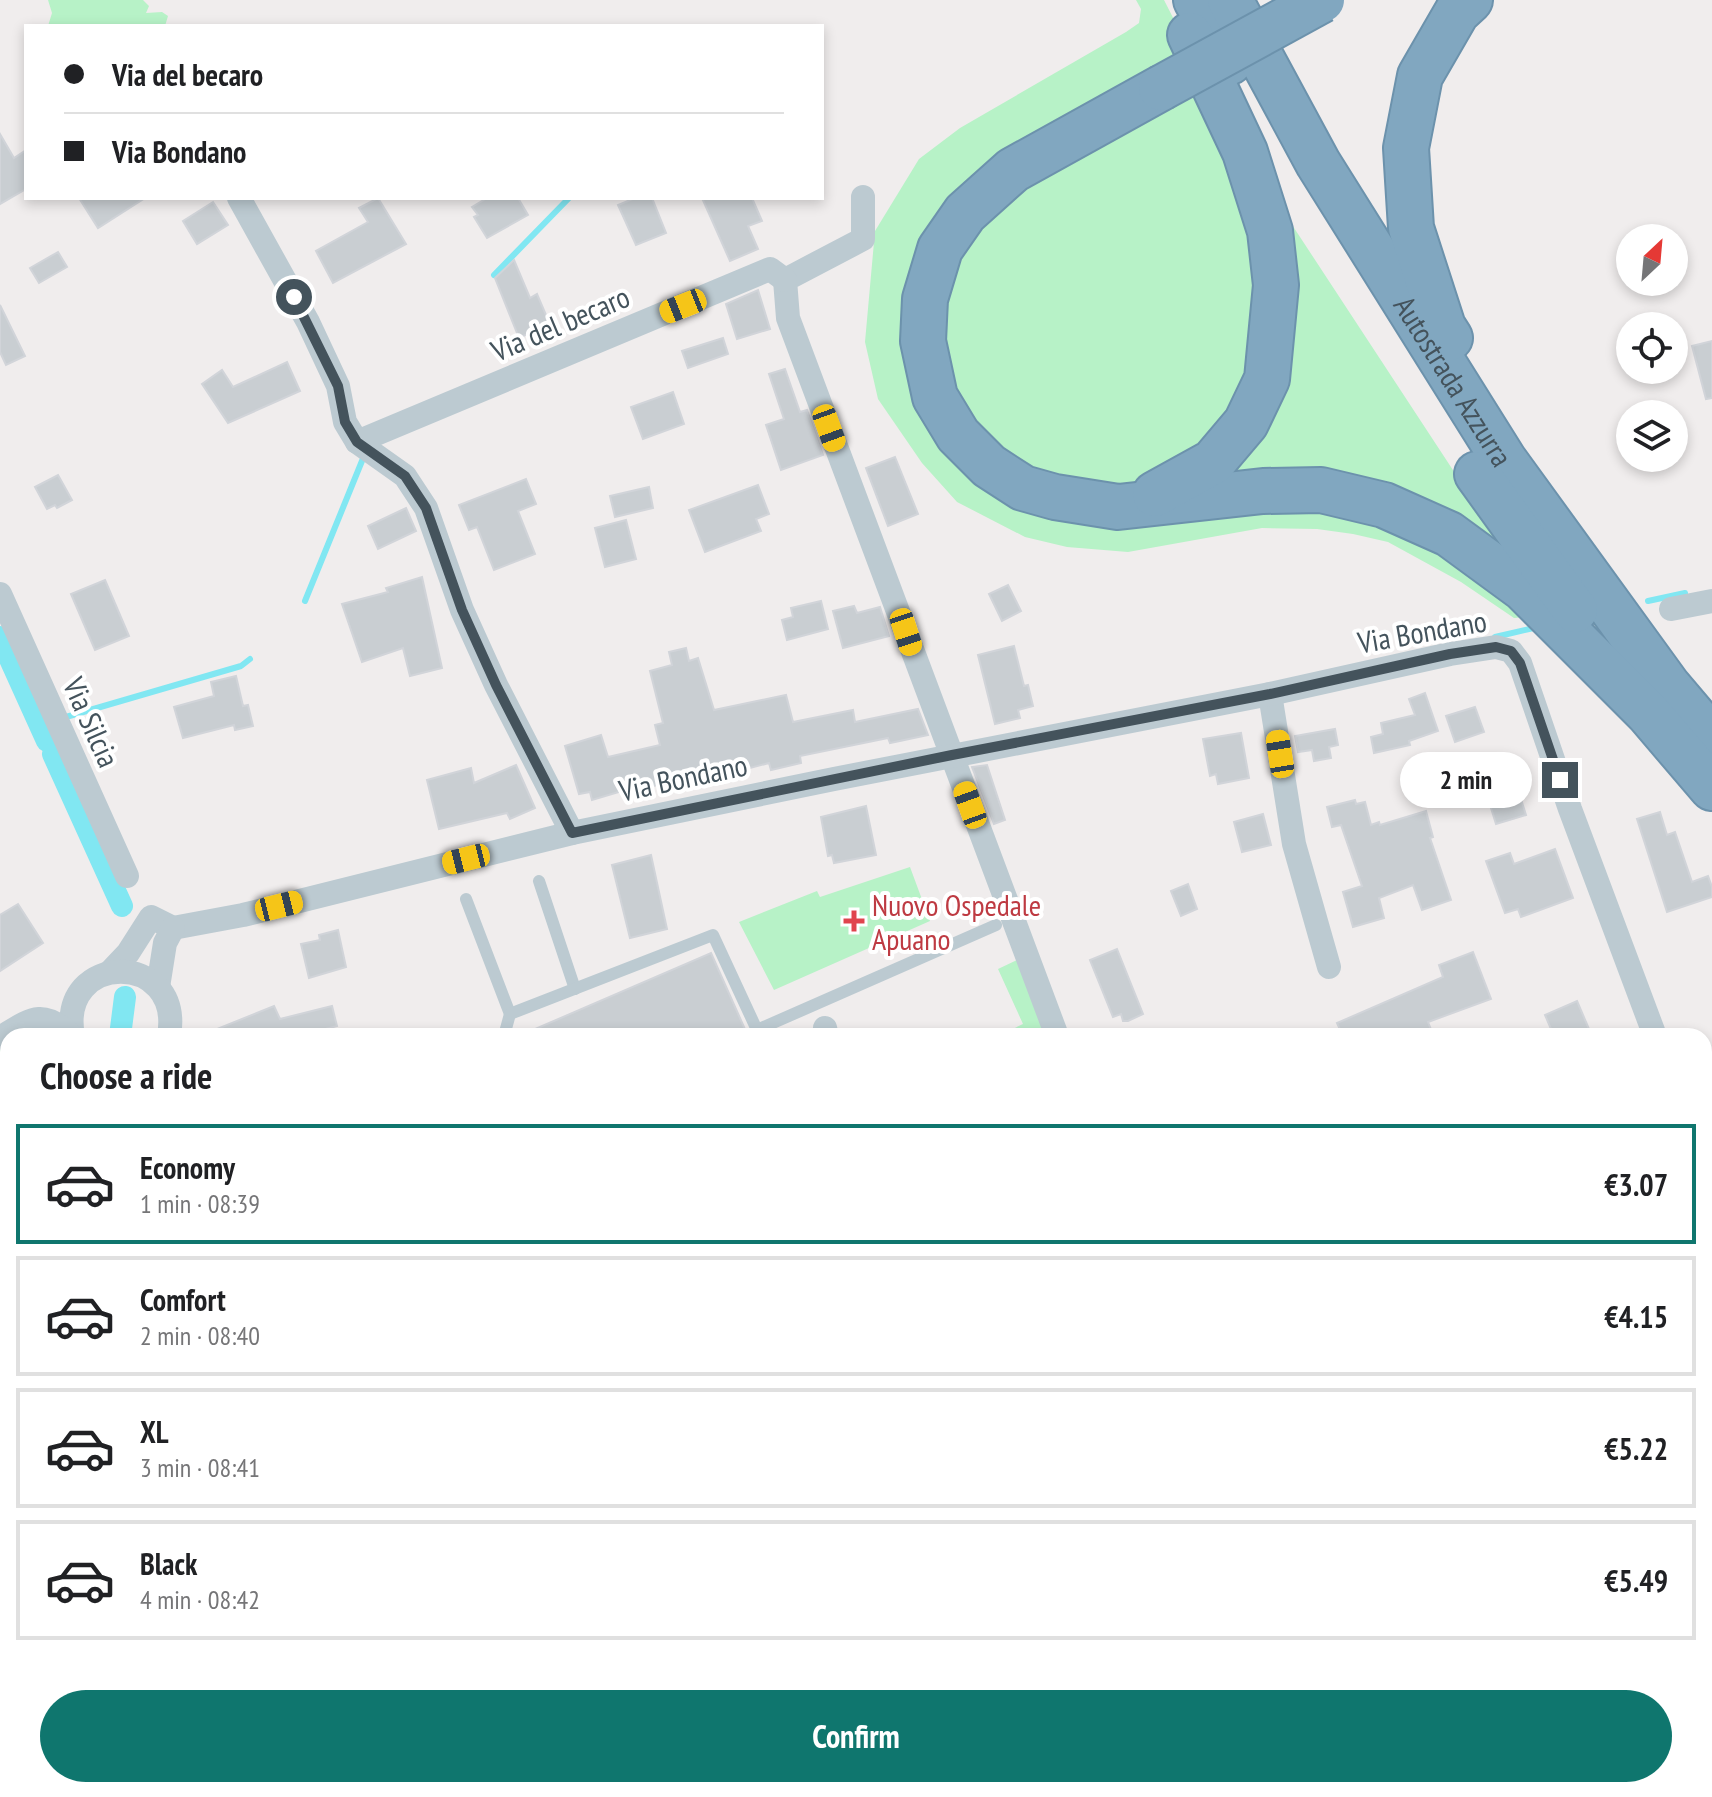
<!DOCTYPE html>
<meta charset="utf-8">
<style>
:root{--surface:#fff;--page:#f6f6f6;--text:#202124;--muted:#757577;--line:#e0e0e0;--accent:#0f766e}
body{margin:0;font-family:"PT Sans Narrow",sans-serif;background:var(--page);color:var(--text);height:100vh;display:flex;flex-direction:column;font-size:30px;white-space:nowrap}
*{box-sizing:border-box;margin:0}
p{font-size:26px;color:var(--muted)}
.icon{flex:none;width:44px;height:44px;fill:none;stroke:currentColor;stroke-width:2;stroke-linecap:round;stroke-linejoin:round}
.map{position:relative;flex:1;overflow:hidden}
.sheet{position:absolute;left:0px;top:1028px;width:1712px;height:770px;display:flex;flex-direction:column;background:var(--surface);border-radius:24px 24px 0 0;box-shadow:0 4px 12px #0003}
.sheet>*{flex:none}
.guide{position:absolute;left:24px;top:24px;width:800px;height:176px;border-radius:0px;box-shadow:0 4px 12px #0003;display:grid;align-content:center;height:176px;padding:0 40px;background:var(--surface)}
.needle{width:52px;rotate:26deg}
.buttons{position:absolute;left:1616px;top:224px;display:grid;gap:16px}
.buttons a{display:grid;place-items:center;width:72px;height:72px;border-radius:50%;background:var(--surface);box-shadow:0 4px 12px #0003;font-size:40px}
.end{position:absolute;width:36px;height:36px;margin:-18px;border:10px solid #44535c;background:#fff;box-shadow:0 0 0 4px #fff}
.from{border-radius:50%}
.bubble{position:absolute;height:56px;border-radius:28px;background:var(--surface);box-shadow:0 4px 12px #0003;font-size:26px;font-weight:700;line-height:56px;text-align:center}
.car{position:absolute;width:24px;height:48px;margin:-24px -12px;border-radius:10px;box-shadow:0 0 6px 2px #0007;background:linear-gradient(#f5c518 24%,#345 0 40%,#f5c518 0 76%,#345 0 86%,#f5c518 0)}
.guide b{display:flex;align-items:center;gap:28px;height:76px;font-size:30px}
.guide b+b{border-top:2px solid var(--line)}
.guide i{width:20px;height:20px;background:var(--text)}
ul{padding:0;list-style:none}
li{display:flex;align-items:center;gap:24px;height:120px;margin:0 16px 12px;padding:0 24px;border:4px solid var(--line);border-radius:0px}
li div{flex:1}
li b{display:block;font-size:30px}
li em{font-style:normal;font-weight:700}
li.on{border-color:var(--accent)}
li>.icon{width:72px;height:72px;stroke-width:1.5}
h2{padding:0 40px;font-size:36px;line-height:96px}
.action{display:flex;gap:16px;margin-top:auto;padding:16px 40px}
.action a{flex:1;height:92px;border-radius:48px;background:var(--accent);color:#fff;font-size:32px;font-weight:700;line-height:92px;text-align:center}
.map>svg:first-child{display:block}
.green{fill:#b7f2c7}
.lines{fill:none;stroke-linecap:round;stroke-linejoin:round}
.stream{stroke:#81e7f2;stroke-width:6}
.canal{stroke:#81e7f2;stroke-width:22}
.building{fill:#c9ced2;stroke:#d1d4d9;stroke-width:2}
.highway-casing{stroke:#6c92ac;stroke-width:48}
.lane{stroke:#bccad1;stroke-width:12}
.street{stroke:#bccad1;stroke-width:24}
.secondary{stroke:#bccbd6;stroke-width:34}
.highway{stroke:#81a7c0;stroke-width:44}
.highway-bridge-casing{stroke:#6c92ac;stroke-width:48;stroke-linecap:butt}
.highway-bridge{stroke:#81a7c0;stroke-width:44}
.route{stroke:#44535c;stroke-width:10}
.health-dot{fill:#e0444e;stroke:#fff;stroke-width:3}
.labels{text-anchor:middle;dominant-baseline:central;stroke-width:8;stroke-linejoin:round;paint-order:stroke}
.street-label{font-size:30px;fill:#44535c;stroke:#fff}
.health-label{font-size:30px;fill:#be3a42;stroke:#fff;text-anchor:start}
</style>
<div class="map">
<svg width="1712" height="1797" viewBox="0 0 1712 1797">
<rect width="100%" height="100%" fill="#f0eded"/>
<!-- green -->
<g class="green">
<path d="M48 0H143L149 6 146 13 162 12 168 16 165 26H48L52 13Z"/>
<path d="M1136 0H1164L1192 55 999 164 910 317 1004 492 1288 500 1411 527 1538 616 1514 618 1461 582 1388 542 1353 534 1317 529 1262 528 1128 552 1067 547 1025 537 957 502 922 463 878 399 865 342 875 231 919 159 960 128 1126 32 1139 23 1141 9Z"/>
<path d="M1201 82 1270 294 1234 424 1137 489 1043 484 961 420 936 303 984 208Z"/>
<path d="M1279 205 1512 560 1443 522 1198 489 1230 458Z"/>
<path d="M910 867 930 921 774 990 739 922 817 891 820 897Z"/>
<path d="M1017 960 1047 1036H998L1023 1024 998 969Z"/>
<path d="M8 1044V1131L0 1150V1050Z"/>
<path d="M0 1429 8 1449V1671L0 1663Z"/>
<path d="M0 1669 8 1677V1790H170L174 1797H0Z"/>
<path d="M697 1790H807L809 1797H696Z"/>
</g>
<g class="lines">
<!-- stream -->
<g class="stream">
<path d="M494 275 569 198"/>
<path d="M305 601 364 456"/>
<path d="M1648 601 1685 593"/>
<path d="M1495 637 1538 627"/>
<path d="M66 717 241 666 250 659"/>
<path d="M0 1069 8 1081"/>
</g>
<!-- canal -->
<g class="canal">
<path d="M0 637 47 741"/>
<path d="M53 754 122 906"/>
<path d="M120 1036 125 997"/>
<path d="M237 1790 240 1797"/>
</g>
</g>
<!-- building -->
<g class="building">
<path d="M0 134 14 158 26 150V189L0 204Z"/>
<path d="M79 198H145L98 228Z"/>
<path d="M378 198 406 244 333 283 316 251 368 222 359 208Z"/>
<path d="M487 198H518L528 215 487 238 474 217 478 215 472 207Z"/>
<path d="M635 198H652L666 233 636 245 618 205Z"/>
<path d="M702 198H752L762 221 748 226 758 249 730 261Z"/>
<path d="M213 202 228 225 197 244 183 221Z"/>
<path d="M58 252 67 267 39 283 30 268Z"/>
<path d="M514 260 530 298 537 294 552 329 535 337 532 332 519 338 495 278Z"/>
<path d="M758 290 770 329 737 339 726 304Z"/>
<path d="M0 305 25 356 6 365 0 352Z"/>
<path d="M723 338 728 354 688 368 682 351Z"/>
<path d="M1712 341V398L1706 399 1692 346Z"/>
<path d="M287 362 300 391 228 423 202 384 222 370 233 387Z"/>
<path d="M785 369 800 412 807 410 823 455 781 470 766 425 784 419 769 374Z"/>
<path d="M673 392 684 424 643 439 631 407Z"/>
<path d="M895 457 918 514 888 526 866 468Z"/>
<path d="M58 475 72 500 57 508 55 505 47 509 35 487Z"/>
<path d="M526 479 536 504 518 511 535 554 494 570 477 527 469 530 459 505Z"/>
<path d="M758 485 769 514 756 519 761 531 705 552 689 510Z"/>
<path d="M649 487 653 508 615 517 610 496Z"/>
<path d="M406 508 416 531 378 549 368 526Z"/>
<path d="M626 520 636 559 605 567 595 528Z"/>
<path d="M422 577 442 668 410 676 403 648 362 662 342 604 388 592 386 588Z"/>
<path d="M105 580 129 636 95 650 71 594Z"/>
<path d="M1008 585 1021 611 1002 621 989 594Z"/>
<path d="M821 601 828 629 787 640 782 620 793 617 791 608Z"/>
<path d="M854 606 857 613 880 607 889 636 843 648 833 611Z"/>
<path d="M1014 646 1024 686 1028 685 1033 706 1018 710 1020 718 995 724 978 655Z"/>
<path d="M686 648 689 661 698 658 714 710 786 695 793 722 853 710 855 722 918 709 928 735 890 743 888 738 800 756 801 763 771 770 769 763 697 782 696 777 633 790 632 788 592 800 590 792 579 794 565 746 601 735 608 757 660 745 655 725 663 723 650 671 672 665 669 652Z"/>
<path d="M236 676 243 706 248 705 253 726 235 730 234 725 183 738 174 707 214 696 211 682Z"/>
<path d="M1425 693 1438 731 1409 741 1410 745 1374 753 1371 737 1383 734 1381 723 1415 715 1409 699Z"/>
<path d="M1475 707 1484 732 1455 742 1446 716Z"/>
<path d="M1335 729 1338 745 1329 747 1331 758 1314 761 1312 750 1298 752 1295 736Z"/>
<path d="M1241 733 1249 778 1218 784 1216 774 1210 776 1203 739Z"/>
<path d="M516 765 535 808 510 819 507 813 439 829 427 780 471 768 474 783Z"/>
<path d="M987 765 1005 820 994 824 972 767Z"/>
<path d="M1515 780 1526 815 1496 824 1485 789Z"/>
<path d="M1355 800 1356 804 1365 802 1371 825 1379 822 1380 825 1426 811 1433 837 1430 838 1451 900 1422 910 1413 885 1379 898 1384 918 1353 927 1343 892 1362 886 1341 825 1332 827 1327 807Z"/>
<path d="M866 806 876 855 834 863 832 855 828 856 821 817Z"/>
<path d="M1660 812 1667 835 1675 832 1692 882 1708 876 1712 887V897L1667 912 1637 819Z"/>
<path d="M1263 814 1271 845 1242 852 1234 822Z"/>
<path d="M1555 849 1573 898 1521 917 1518 909 1505 913 1486 861 1510 853 1514 864Z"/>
<path d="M651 855 667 929 630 938 612 865Z"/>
<path d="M1188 884 1197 909 1181 916 1171 891Z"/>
<path d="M18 904 43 943 0 971V915Z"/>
<path d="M338 930 346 967 309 978 301 944 320 940 319 935Z"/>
<path d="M1117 949 1143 1014 1128 1021H1123L1121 1014 1113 1017 1090 960Z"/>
<path d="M1473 952 1491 999 1428 1022 1432 1032 1423 1036H1343L1337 1023 1443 977 1439 965Z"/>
<path d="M711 953 748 1036H519Z"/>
<path d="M1577 1001 1592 1036H1554L1545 1015Z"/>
<path d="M274 1006 280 1019 332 1006 337 1026 299 1036 297 1030 286 1036H200Z"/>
</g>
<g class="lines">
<!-- highway casing -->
<g class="highway-casing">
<g id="highway">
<path d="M1196 0 1230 62"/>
<path id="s1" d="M1230 0 1318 163 1504 460 1668 686 1712 738"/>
<path d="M1161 88 1013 170 965 213 940 249 925 299 923 341 935 397 958 435 989 466 1023 488 1055 497 1118 507 1263 491 1321 490 1384 505 1449 534 1524 589 1648 713 1712 788"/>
<path d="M1450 338 1443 327 1411 228 1406 148 1420 76 1457 12 1470 0"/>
<path d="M1477 474 1575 610"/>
<path d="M1155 494 1213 462 1246 423 1267 379 1276 285 1270 231 1245 152 1190 35"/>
</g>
</g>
<!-- lane -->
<g class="lane">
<path d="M539 881 575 989"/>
<path d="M466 899 510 1014"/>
<path d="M504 1036 510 1014 713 935 757 1030 996 925"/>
<path d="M658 1797 660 1790"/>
<path d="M677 1797 678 1790"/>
</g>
<!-- street -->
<g class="street">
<path d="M863 197V239L785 280 788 318 1057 1036"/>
<path d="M239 198 308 322 338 386 345 422 357 442 405 476 426 508 462 610 496 685 572 833"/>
<path d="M357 442 770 269 785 280"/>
<path d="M0 594 127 876"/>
<path d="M1671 609 1712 601"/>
<path d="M1270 694 1294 844 1329 967"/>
<path d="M173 928 243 915 572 833 834 779 1270 694 1450 654 1496 647 1511 651 1520 663 1570 809 1655 1036"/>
<path d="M110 972 128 953 151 917 173 928"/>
<path d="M158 987 165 943 173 928"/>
<path d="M825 1028 827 1036"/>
<path d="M73 1036C57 951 184 950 169 1036"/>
<path d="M0 1038C31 1019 42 1008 72 1036"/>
<path d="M1704 1394 1712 1391"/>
</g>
<!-- secondary -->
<g class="secondary">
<path d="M0 1216 8 1188"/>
<path d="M0 1367 8 1397"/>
<path d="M1704 1689 1712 1687"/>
<path d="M195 1790 199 1797"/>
<path d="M1334 1797 1358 1790"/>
</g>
<!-- highway -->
<use href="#highway" class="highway"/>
<!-- highway-bridge casing -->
<g class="highway-bridge-casing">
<path id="highway-bridge" d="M1161 88 1322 0"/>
</g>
<!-- highway-bridge -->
<use href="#highway-bridge" class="highway-bridge"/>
</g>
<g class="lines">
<!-- route -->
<path class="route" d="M294 297 338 386 345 422 357 442 405 476 426 508 462 610 496 685 572 833 952 755 1270 694 1450 654 1496 647 1511 651 1520 663 1560 780"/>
</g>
<!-- markers -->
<path class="health-dot" d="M850 909h8v8h8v8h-8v8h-8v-8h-8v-8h8z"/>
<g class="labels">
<!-- street labels -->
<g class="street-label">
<text transform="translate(560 323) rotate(-23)">Via del becaro</text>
<text stroke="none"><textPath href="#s1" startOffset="442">Autostrada Azzurra</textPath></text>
<text transform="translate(1422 631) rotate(-10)">Via Bondano</text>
<text transform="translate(92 722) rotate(66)">Via Silcia</text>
<text transform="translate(683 777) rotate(-12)">Via Bondano</text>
</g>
<!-- health labels -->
<g class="health-label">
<text x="872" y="904">Nuovo Ospedale<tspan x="872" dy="34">Apuano</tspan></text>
</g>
</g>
</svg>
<div class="buttons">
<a><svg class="needle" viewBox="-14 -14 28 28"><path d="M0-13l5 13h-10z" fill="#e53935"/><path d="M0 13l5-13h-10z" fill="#757577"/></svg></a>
<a><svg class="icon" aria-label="locate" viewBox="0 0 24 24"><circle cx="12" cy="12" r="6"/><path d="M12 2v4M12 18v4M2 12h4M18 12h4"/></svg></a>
<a><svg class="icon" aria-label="layers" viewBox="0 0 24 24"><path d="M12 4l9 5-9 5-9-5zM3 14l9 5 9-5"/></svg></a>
</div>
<i class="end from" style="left:294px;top:297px"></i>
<i class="end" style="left:1560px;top:780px"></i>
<div class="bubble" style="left:1400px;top:752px;width:132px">2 min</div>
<i class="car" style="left:683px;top:306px;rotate:248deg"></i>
<i class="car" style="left:829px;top:428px;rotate:160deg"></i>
<i class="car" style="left:906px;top:632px;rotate:162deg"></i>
<i class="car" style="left:1280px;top:754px;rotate:351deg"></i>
<i class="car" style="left:970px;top:805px;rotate:340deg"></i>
<i class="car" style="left:466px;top:859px;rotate:256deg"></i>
<i class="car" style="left:279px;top:906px;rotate:76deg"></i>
<div class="guide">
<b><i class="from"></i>Via del becaro</b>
<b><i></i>Via Bondano</b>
</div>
<section class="sheet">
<h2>Choose a ride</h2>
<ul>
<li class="on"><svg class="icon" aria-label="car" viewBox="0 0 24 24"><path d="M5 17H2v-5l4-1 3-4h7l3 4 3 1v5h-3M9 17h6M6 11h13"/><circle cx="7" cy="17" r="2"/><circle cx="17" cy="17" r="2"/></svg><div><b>Economy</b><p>1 min · 08:39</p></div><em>€3.07</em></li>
<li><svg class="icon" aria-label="car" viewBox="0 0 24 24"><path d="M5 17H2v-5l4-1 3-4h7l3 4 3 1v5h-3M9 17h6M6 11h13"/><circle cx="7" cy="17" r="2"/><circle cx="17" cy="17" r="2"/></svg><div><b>Comfort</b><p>2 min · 08:40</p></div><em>€4.15</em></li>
<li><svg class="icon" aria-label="car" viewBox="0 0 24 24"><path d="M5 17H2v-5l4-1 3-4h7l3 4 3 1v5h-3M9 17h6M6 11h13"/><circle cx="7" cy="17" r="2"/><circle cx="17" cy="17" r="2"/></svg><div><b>XL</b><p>3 min · 08:41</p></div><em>€5.22</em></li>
<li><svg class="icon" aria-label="car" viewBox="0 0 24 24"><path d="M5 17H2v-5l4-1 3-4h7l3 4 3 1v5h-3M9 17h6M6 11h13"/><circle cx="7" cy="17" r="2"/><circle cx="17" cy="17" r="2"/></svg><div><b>Black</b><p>4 min · 08:42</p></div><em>€5.49</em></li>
</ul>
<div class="action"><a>Confirm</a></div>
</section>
</div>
